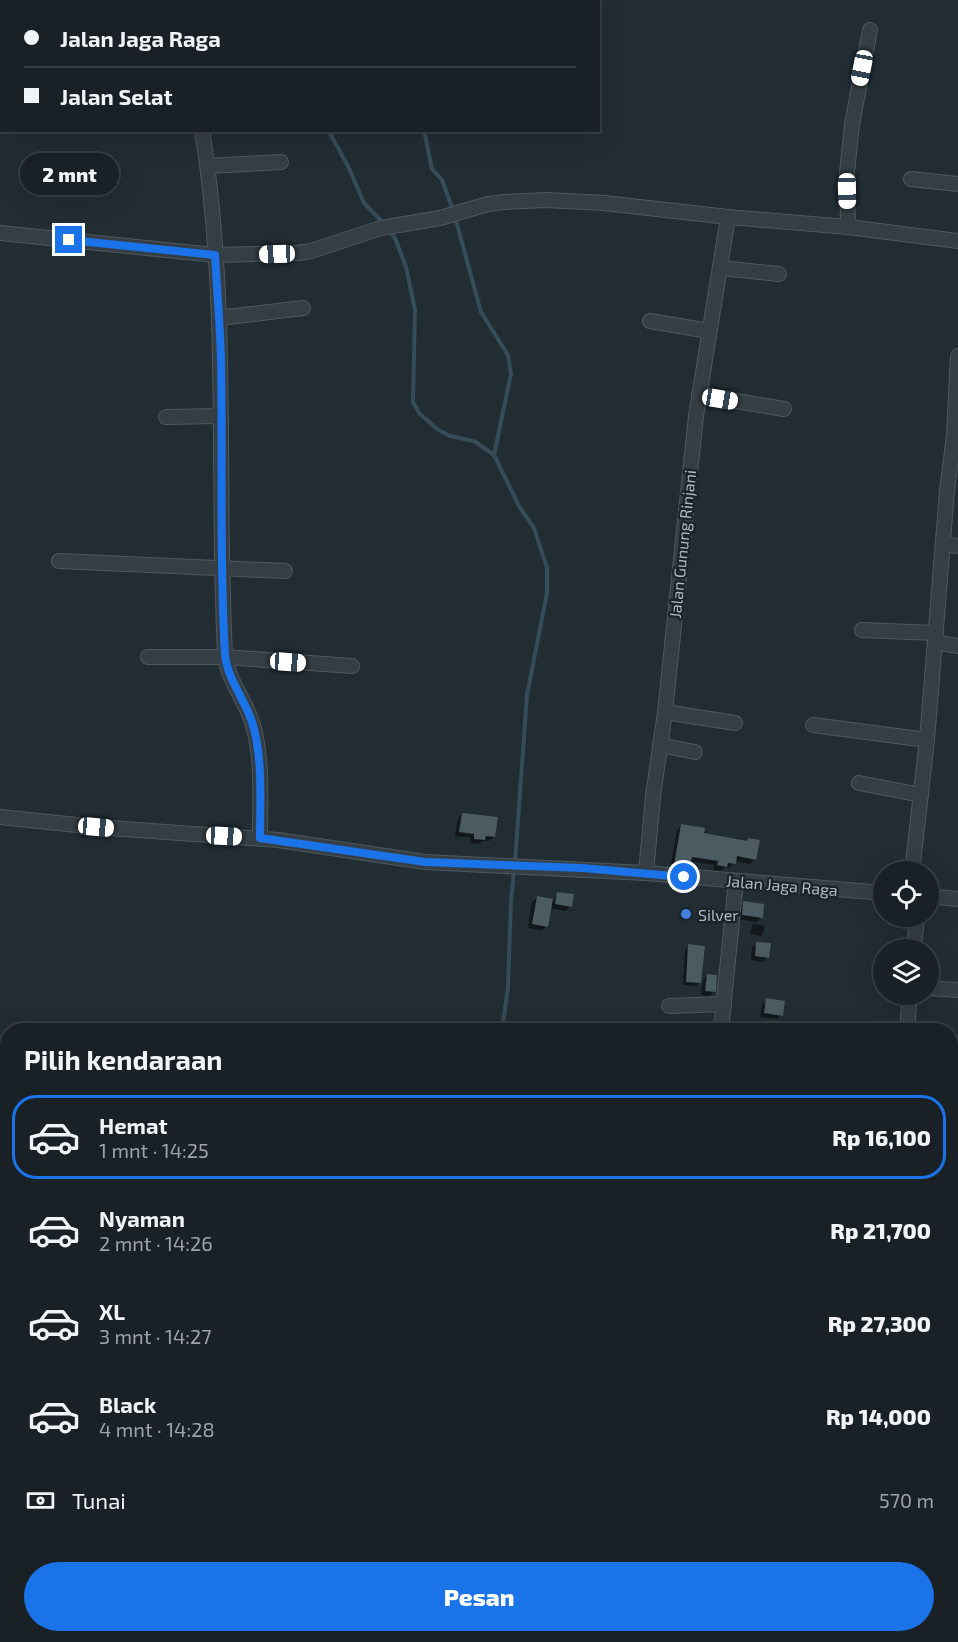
<!DOCTYPE html>
<html lang="id">
<meta charset="utf-8">
<style>
:root{--surface:#192126;--page:#262e32;--text:#f1f3f6;--muted:#9fa3a7;--line:#373e43;--accent:#1a73e8}
body{margin:0;font-family:"Exo 2",sans-serif;background:var(--page);color:var(--text);height:100vh;display:flex;flex-direction:column;font-size:22px;white-space:nowrap}
*{box-sizing:border-box;margin:0}
p{font-size:20px;color:var(--muted)}
.icon{flex:none;width:33px;height:33px;fill:none;stroke:currentColor;stroke-width:2;stroke-linecap:round;stroke-linejoin:round}
.map{position:relative;flex:1;overflow:hidden}
.details{position:absolute;left:0px;top:1023px;width:958px;height:620px;display:flex;flex-direction:column;background:var(--surface);border-radius:24px 24px 0 0;box-shadow:0 6px 24px #0002,0 0 0 2px var(--line)}
.details>*{flex:none}
.hud{position:absolute;left:0px;top:0px;width:600px;height:132px;box-shadow:0 6px 24px #0002,0 0 0 2px var(--line);display:grid;align-content:center;height:132px;padding:0 24px;background:var(--surface)}
.tools{position:absolute;left:873px;top:861px;display:grid;gap:12px}
.tools a{display:grid;place-items:center;width:66px;height:66px;border-radius:50%;background:var(--surface);box-shadow:0 6px 24px #0002,0 0 0 2px var(--line);font-size:30px}
.end{position:absolute;width:27px;height:27px;margin:-14px;border:8px solid #1a73e8;background:#fff;box-shadow:0 0 0 3px #fff}
.from{border-radius:50%}
.bubble{position:absolute;height:42px;border-radius:21px;background:var(--surface);box-shadow:0 6px 24px #0002,0 0 0 2px var(--line);font-size:20px;font-weight:800;line-height:42px;text-align:center}
.car{position:absolute;width:18px;height:36px;margin:-18px -9px;border-radius:8px;box-shadow:0 0 4px 2px #0007;background:linear-gradient(#fff 24%,#345 0 40%,#fff 0 76%,#345 0 86%,#fff 0)}
.hud b{display:flex;align-items:center;gap:21px;height:57px;font-size:22px}
.hud b+b{border-top:2px solid var(--line)}
.hud i{width:15px;height:15px;background:var(--text)}
ul{padding:0;list-style:none}
li{display:flex;align-items:center;gap:18px;height:84px;margin:0 12px 9px;padding:0 12px;border:3px solid transparent;border-radius:24px}
li div{flex:1}
li b{display:block;font-size:22px}
li em{font-style:normal;font-weight:800}
li.current{border-color:var(--accent)}
li>.icon{width:54px;height:54px;stroke-width:1.5}
h2{padding:0 24px;font-size:27px;line-height:72px}
.pay{display:flex;align-items:center;gap:15px;height:66px;padding:0 24px;font-size:22px}
.pay p{margin-inline-start:auto}
.action{display:flex;gap:12px;margin-top:auto;padding:12px 24px}
.action a{flex:1;height:69px;border-radius:36px;background:var(--accent);color:#fff;font-size:24px;font-weight:800;line-height:69px;text-align:center}
.map>svg:first-child{display:block}
.shadow{fill:#0007}
.lines{fill:none;stroke-linecap:round;stroke-linejoin:round}
.stream{stroke:#364c59;stroke-width:4}
.river{stroke:#364c59;stroke-width:24}
.building{fill:#4c5a61}
.minor-casing{stroke:#4e595f;stroke-width:16}
.minor{stroke:#343e44;stroke-width:14}
.route{stroke:#1a73e8;stroke-width:8}
.shop-dot{fill:#3f7fe0;stroke:#192328;stroke-width:2}
.labels{text-anchor:middle;dominant-baseline:central;stroke-width:4.5;stroke-linejoin:round;paint-order:stroke}
.street-label{font-size:16px;fill:#aeb9c1;stroke:#192328}
.poi-label{font-size:16px;fill:#aeb9c1;stroke:#192328;text-anchor:start}
</style>
<div class="map">
<svg width="958" height="1642" viewBox="0 0 958 1642">
<rect width="100%" height="100%" fill="#212c33"/>
<!-- shadow -->
<g class="shadow">
<path d="M462 814 494 837 489 841H483L479 844 470 843 471 838 455 836 458 819Z"/>
<path d="M682 825 702 834 745 842 748 840 755 859 750 864 735 861 730 868 725 867 721 871 713 870 714 865 690 861 689 867 684 872 670 869 677 830Z"/>
<path d="M558 893 570 906 566 911 550 908 547 926 542 930 528 928 532 902 537 898 553 901Z"/>
<path d="M744 903 761 917 757 922 738 919 739 907Z"/>
<path d="M753 924 765 926 762 936 750 934Z"/>
<path d="M757 943 767 957 763 962 751 960 752 948Z"/>
<path d="M689 946 700 982 696 986 683 985 685 950Z"/>
<path d="M707 975 714 991 710 996 701 995 703 980Z"/>
<path d="M767 1000 781 1015 777 1019 760 1017 762 1005Z"/>
<path d="M731 1029 749 1030H729Z"/>
</g>
<g class="lines">
<!-- stream -->
<g class="stream">
<path d="M304 0 305 2"/>
<path d="M412 2V0"/>
<path d="M328 130 348 166 364 203 384 224"/>
<path d="M424 130 432 169 442 180 453 210"/>
<path d="M455 217 481 312 508 355 511 374 494 455"/>
<path d="M388 230 395 238 406 267 415 310 413 402 419 413 437 429 450 436 474 441 494 455 519 506 534 528 547 568V593L527 695 515 862"/>
<path d="M502 1030 508 987 511 901 514 870"/>
<path d="M264 1642 265 1635"/>
</g>
<!-- river -->
<g class="river">
<path d="M0 1281 8 1286"/>
<path d="M139 1635 141 1642"/>
</g>
</g>
<!-- building -->
<g class="building">
<path d="M462 813 498 817 495 837 486 836 485 840 474 839V834L459 832Z"/>
<path d="M681 824 705 828 704 833 747 841 748 838 760 840 756 860 737 856 736 864 728 863 727 867 717 865 718 861 692 857 690 868 674 865Z"/>
<path d="M557 892 574 894 572 907 555 904Z"/>
<path d="M537 896 553 899 548 927 532 924Z"/>
<path d="M743 901 764 904 763 918 742 915Z"/>
<path d="M756 942 771 943 769 958 755 956Z"/>
<path d="M688 944 705 946 701 983 686 982Z"/>
<path d="M707 974 717 975 716 992 705 991Z"/>
<path d="M766 998 785 1001 783 1016 764 1013Z"/>
</g>
<g class="lines">
<!-- minor casing -->
<g class="minor-casing">
<g id="minor">
<path d="M183 0V2"/>
<path d="M0 44H2"/>
<path d="M202 130C230 304 216 479 225 653 226 679 246 700 253 725 263 759 260 802 260 838"/>
<path d="M208 166 281 162"/>
<path d="M911 179 958 184"/>
<path d="M848 227 847 173 852 124 870 30"/>
<path d="M0 233 215 255 298 253 311 251 381 228 440 218 488 204 505 202 546 200 604 203 728 217 848 227 958 241"/>
<path d="M721 268 779 274"/>
<path d="M219 318 303 308"/>
<path d="M650 321 709 331"/>
<path d="M699 395 784 409"/>
<path d="M166 417 221 416"/>
<path d="M943 544 958 546"/>
<path d="M59 561 285 571"/>
<path d="M862 630 936 633"/>
<path d="M935 642 958 646"/>
<path d="M148 657H225L352 666"/>
<path d="M665 712 735 723"/>
<path d="M813 725 927 740"/>
<path d="M660 745 695 752"/>
<path d="M859 783 921 795"/>
<path d="M0 817 96 827 278 840 425 862 646 873 884 893"/>
<path d="M912 872 927 740 947 491 954 435 958 356"/>
<path d="M646 873 653 796 665 712 696 416 728 217"/>
<path d="M928 896 958 899"/>
<path d="M914 950 917 916"/>
<path d="M928 988 958 990"/>
<path d="M669 1006 724 1004"/>
<path d="M721 1030 736 881"/>
<path d="M907 1030 910 994"/>
<path d="M951 1269 958 1270"/>
<path d="M0 1435 8 1436"/>
<path d="M951 1464H958"/>
<path d="M951 1586H958"/>
<path d="M856 1642 857 1635"/>
</g>
</g>
<!-- minor -->
<use href="#minor" class="minor"/>
</g>
<g class="lines">
<!-- route -->
<path class="route" d="M69 240 215 255C217 290 220 324 221 359 223 457 219 556 225 654 227 680 246 700 253 725 263 761 260 802 260 838L425 862 582 868 684 877"/>
</g>
<!-- markers -->
<circle class="shop-dot" cx="686" cy="914" r="6"/>
<g class="labels">
<!-- street labels -->
<g class="street-label">
<text transform="translate(682 544) rotate(-84)">Jalan Gunung Rinjani</text>
<text transform="translate(782 885) rotate(5)">Jalan Jaga Raga</text>
</g>
<!-- poi labels -->
<g class="poi-label">
<text x="698" y="914">Silver</text>
</g>
</g>
</svg>
<div class="tools">
<a><svg class="icon" aria-label="locate" viewBox="0 0 24 24"><circle cx="12" cy="12" r="6"/><path d="M12 2v4M12 18v4M2 12h4M18 12h4"/></svg></a>
<a><svg class="icon" aria-label="layers" viewBox="0 0 24 24"><path d="M12 4l9 5-9 5-9-5zM3 14l9 5 9-5"/></svg></a>
</div>
<i class="end from" style="left:684px;top:877px"></i>
<i class="end" style="left:69px;top:240px"></i>
<div class="bubble" style="left:20px;top:153px;width:99px">2 mnt</div>
<i class="car" style="left:862px;top:68px;rotate:191deg"></i>
<i class="car" style="left:847px;top:191px;rotate:179deg"></i>
<i class="car" style="left:277px;top:254px;rotate:268deg"></i>
<i class="car" style="left:720px;top:399px;rotate:99deg"></i>
<i class="car" style="left:288px;top:662px;rotate:94deg"></i>
<i class="car" style="left:96px;top:827px;rotate:95deg"></i>
<i class="car" style="left:224px;top:836px;rotate:93deg"></i>
<div class="hud">
<b><i class="from"></i>Jalan Jaga Raga</b>
<b><i></i>Jalan Selat</b>
</div>
<section class="details">
<h2>Pilih kendaraan</h2>
<ul>
<li class="current"><svg class="icon" aria-label="car" viewBox="0 0 24 24"><path d="M5 17H2v-5l4-1 3-4h7l3 4 3 1v5h-3M9 17h6M6 11h13"/><circle cx="7" cy="17" r="2"/><circle cx="17" cy="17" r="2"/></svg><div><b>Hemat</b><p>1 mnt · 14:25</p></div><em>Rp 16,100</em></li>
<li><svg class="icon" aria-label="car" viewBox="0 0 24 24"><path d="M5 17H2v-5l4-1 3-4h7l3 4 3 1v5h-3M9 17h6M6 11h13"/><circle cx="7" cy="17" r="2"/><circle cx="17" cy="17" r="2"/></svg><div><b>Nyaman</b><p>2 mnt · 14:26</p></div><em>Rp 21,700</em></li>
<li><svg class="icon" aria-label="car" viewBox="0 0 24 24"><path d="M5 17H2v-5l4-1 3-4h7l3 4 3 1v5h-3M9 17h6M6 11h13"/><circle cx="7" cy="17" r="2"/><circle cx="17" cy="17" r="2"/></svg><div><b>XL</b><p>3 mnt · 14:27</p></div><em>Rp 27,300</em></li>
<li><svg class="icon" aria-label="car" viewBox="0 0 24 24"><path d="M5 17H2v-5l4-1 3-4h7l3 4 3 1v5h-3M9 17h6M6 11h13"/><circle cx="7" cy="17" r="2"/><circle cx="17" cy="17" r="2"/></svg><div><b>Black</b><p>4 mnt · 14:28</p></div><em>Rp 14,000</em></li>
</ul>
<div class="pay"><svg class="icon" aria-label="cash" viewBox="0 0 24 24"><path d="M3 7h18v10H3z"/><circle cx="12" cy="12" r="2"/></svg>Tunai<p>570 m</p></div>
<div class="action"><a>Pesan</a></div>
</section>
</div>
